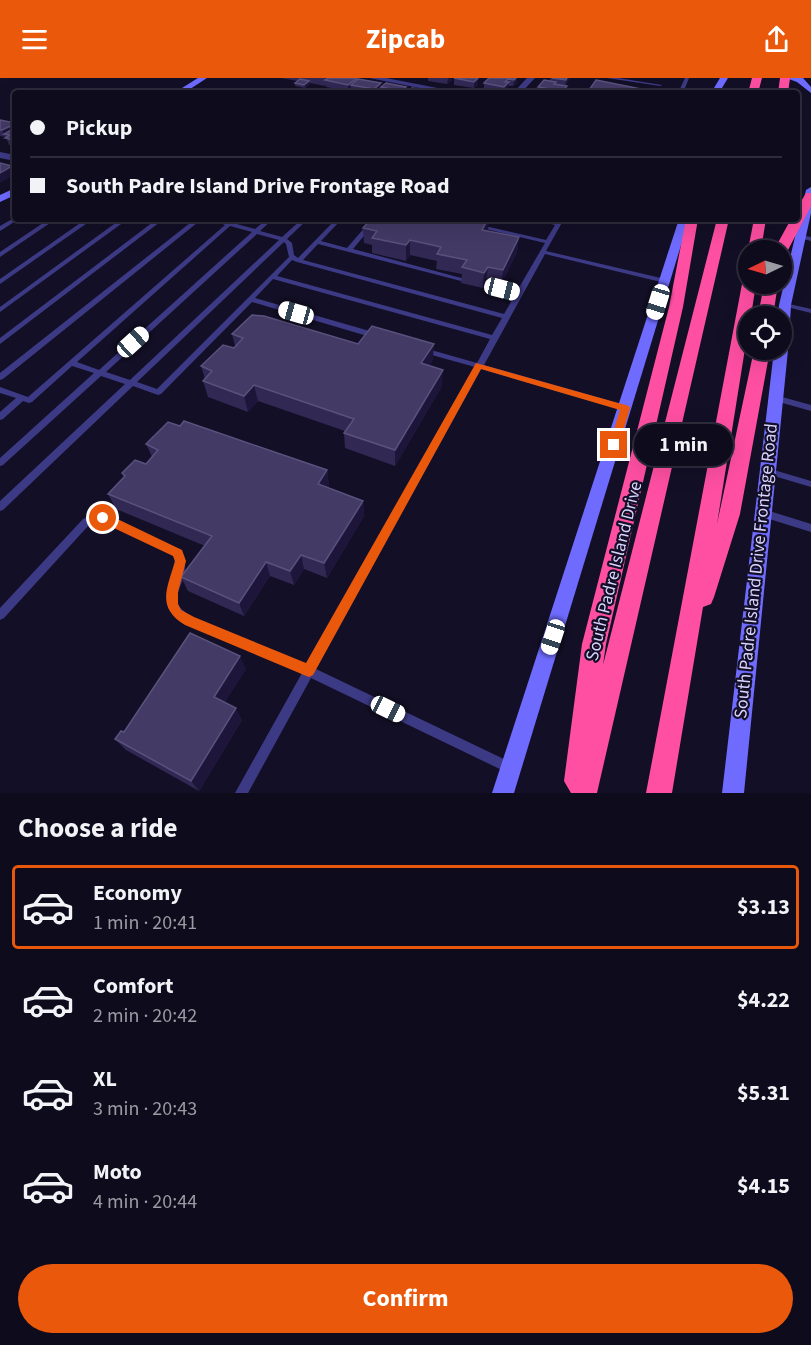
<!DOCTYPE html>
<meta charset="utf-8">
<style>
:root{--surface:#0e0b1c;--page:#171425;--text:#f1f3f6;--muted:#9b9ba3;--line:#2e2b3b;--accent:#ea580c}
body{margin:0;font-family:"Source Sans 3",sans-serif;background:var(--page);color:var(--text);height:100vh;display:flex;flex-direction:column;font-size:22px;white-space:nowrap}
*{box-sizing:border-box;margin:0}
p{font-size:20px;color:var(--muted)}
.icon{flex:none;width:33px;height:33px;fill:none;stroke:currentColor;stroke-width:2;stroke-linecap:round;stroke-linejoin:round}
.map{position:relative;height:715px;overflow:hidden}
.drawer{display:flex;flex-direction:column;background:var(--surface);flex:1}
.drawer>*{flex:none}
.hud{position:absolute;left:12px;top:12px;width:788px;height:132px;border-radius:6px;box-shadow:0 6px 24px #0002,0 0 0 2px var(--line);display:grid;align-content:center;height:132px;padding:0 18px;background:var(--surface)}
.needle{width:39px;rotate:265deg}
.controls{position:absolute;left:738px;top:162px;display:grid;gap:12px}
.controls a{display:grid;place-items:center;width:54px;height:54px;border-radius:50%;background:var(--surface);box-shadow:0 6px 24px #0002,0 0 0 2px var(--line);font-size:30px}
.end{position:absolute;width:27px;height:27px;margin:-14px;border:8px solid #ea580c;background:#fff;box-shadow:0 0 0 3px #fff}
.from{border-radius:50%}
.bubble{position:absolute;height:42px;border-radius:21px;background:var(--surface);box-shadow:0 6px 24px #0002,0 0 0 2px var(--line);font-size:20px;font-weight:700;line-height:42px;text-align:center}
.car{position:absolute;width:18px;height:36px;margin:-18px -9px;border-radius:8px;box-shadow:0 0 4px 2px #0007;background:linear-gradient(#fff 24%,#345 0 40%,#fff 0 76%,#345 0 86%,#fff 0)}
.hud b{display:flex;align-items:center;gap:21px;height:57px;font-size:22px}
.hud b+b{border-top:2px solid var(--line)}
.hud i{width:15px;height:15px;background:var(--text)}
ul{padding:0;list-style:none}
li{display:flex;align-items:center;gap:18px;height:84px;margin:0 12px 9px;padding:0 6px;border:3px solid transparent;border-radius:6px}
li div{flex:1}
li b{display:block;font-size:22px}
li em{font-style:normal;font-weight:700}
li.on{border-color:var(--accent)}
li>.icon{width:54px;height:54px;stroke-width:1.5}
h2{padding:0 18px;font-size:27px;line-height:72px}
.action{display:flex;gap:12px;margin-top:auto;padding:12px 18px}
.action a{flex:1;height:69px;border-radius:36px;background:var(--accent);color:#fff;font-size:24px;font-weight:700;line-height:69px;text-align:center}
header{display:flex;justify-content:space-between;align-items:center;height:78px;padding:0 18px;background:var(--accent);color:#fff;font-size:27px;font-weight:700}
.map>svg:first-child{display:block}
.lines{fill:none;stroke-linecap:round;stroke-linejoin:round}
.lane{fill:#3d3a85;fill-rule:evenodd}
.street{fill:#3d3a85;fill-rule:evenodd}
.secondary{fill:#6f6bff;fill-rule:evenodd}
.highway{fill:#ff4fa3;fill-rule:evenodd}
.wall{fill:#312854}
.shaded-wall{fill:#1d163a}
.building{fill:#433a66;stroke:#5a527e;stroke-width:1.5}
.route{fill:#ea580c}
.labels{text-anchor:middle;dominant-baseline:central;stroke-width:4.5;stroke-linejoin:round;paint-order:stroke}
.street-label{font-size:18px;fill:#d9d4ff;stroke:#130f26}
</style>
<header><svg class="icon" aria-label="menu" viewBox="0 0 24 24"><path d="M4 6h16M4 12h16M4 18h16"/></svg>Zipcab<svg class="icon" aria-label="share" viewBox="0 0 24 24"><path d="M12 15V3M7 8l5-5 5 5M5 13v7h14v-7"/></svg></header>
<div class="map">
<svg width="811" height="715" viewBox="0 0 811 715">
<rect width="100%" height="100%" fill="#130f26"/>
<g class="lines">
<!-- lane -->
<g class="lane">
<path d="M607 0H618L662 7 660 8Z"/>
<path d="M685 0H689L683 15H673L655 11 657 10 679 13Z"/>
<path d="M14 140 19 141 0 153V148Z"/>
<path d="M49 141H56L0 179V174Z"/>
<path d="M86 141H93L0 206V201Z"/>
<path d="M121 141H128L0 234V229Z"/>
<path d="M157 141H164L0 266V260Z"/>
<path d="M195 141H202L3 301 0 302V295Z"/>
<path d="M208 141H218L228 144 232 141H238L233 145 255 151 267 141H273L260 153 282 159 302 141H308L287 161 292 165 294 177 298 180 336 141H342L321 163 347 170 372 141H378L353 171 465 201V203H461L318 166 303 182 504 236 515 217 483 208 482 207 485 205 517 213 545 165 444 141H455L546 162 555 147 532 141H543L556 144 558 141H564L546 173 665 201 668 203 665 205 545 176 484 287 628 328 629 330 625 333 481 291 316 591 514 686 516 690 514 694 510 696 506 694 311 600 248 715H235L302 595 185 546C149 518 180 510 174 477L102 444H96L89 447 4 540 0 542V530L83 441 95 436H103L181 472C184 480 186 488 184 497 182 506 175 516 178 526 181 532 188 536 193 540L307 587 475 289 421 274 420 272 424 270 477 285 490 261 273 201 255 220 380 256 381 258 377 260H374L252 224 161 316 158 317 133 308 3 432 0 433V423L125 306 101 298 3 387 0 388V380L94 295 72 288 32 324 29 325 23 323 3 341 0 342V334L16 320 0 315V309L28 319 225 147ZM230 148 252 154 99 292 77 284ZM257 156 279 162 130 302 106 294ZM284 164 286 166 289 179 157 311 137 304ZM292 182 297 184 502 240 492 257 277 198Z"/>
<path d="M801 157 811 159V163L799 160V158Z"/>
<path d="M785 225 811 231V235L783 228 782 227Z"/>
<path d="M775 317 811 327V333L772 322 771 320Z"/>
<path d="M767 390 811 403V409L764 395 763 393 764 391Z"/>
<path d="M763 431 811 446V454L760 438 758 435 760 432Z"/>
</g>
<!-- street -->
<g class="street">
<path d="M369 0H386L463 15H445Z"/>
<path d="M527 0H535L521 15H513Z"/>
<path d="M0 74 15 77V83L0 80Z"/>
</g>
<!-- secondary -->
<g class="secondary">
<path d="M198 0H207L184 15H174Z"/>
<path d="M720 0H728L719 15H711Z"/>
<path d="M786 0H803L811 9V15L797 4Z"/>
<path d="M811 109V135L791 227 789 263 782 267V238H778L779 227 806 112Z"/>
<path d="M15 110V117L0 124V117Z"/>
<path d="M679 141H689L514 715H492Z"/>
<path d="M782 268 788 272 744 715H722L774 272H782Z"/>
</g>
<!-- highway -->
<g class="highway">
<path d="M752 0H762L758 15H748Z"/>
<path d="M780 0H790L788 15H778Z"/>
<path d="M806 115H811V128L788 172 782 176V172H774L791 141H796V132Z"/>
<path d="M686 141H698L683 229 606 566 603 587 717 141H729L597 715H571L564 703 582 566 669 229Z"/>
<path d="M754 141H766L761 172H748Z"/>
<path d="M748 202V206H756L751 238H748V252L717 446 754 272H770L740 436 714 519 711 526 703 529 672 715H646L742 206Z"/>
<path d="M764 206H778L773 238H758Z"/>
</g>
</g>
<!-- wall -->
<g class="wall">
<path d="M281 0H357V2L381 5V12L377 15H359L351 14V11L348 13 326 9V7L325 8 310 5V6L305 10 295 8V5L298 3Z"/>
<path d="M428 0H452V2L447 6 428 3Z"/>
<path d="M454 0H478V6L474 10 454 7Z"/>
<path d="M489 0H517V5L513 8H508V11L504 15 484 12V5Z"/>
<path d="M550 0H570L565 8V15H534L538 12V9L550 3Z"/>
<path d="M381 9H406V15H382Z"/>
<path d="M589 12 640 15H588Z"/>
<path d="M0 42 15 45V69L9 67 6 59 0 58Z"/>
<path d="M376 141H441L488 153 519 159 517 174 501 207 486 204 483 210 461 205 462 196 436 191 437 183 410 177 406 183 372 175V167L364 165 363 150 376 143Z"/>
<path d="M232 256 358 266 433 281 429 288 442 308 395 388 345 370 344 355 345 353 258 323 248 334 208 319 203 303 205 301 201 288 234 270 235 268Z"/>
<path d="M146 366 327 392 329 408 328 410 363 423 364 438 327 500 304 491 294 507 270 498 244 538 188 513 181 499 205 468 116 431 108 416 124 399 122 395 146 386 152 379Z"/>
<path d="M246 591 224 625 242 642 199 713 126 672 115 661 124 654Z"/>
</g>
<!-- shaded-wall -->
<g class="shaded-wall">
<path d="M357 0 358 6 351 7V11L348 13V7Z"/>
<path d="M448 0H452V2L447 6Z"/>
<path d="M478 0V6L474 10V4Z"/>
<path d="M516 0H517V5L513 8 514 2Z"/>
<path d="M567 0H570V1L565 9 566 2Z"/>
<path d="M508 1 507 6 509 4 508 11 504 15 505 4Z"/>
<path d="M309 3 310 6 305 10 304 7Z"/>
<path d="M381 5V12L377 15H374V11Z"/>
<path d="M406 9V15H401V13Z"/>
<path d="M15 46V54L4 56 5 59 2 52Z"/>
<path d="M12 88 15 96 0 105V95Z"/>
<path d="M488 141H489L488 153 482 152Z"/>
<path d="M519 159 517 174 501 207 503 192Z"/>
<path d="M410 162V177L406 183V167Z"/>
<path d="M488 189 486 204 483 210 484 195Z"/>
<path d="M434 266 433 281 420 301 421 285Z"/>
<path d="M443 292 442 308 395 388V372Z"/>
<path d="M254 307 258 323 248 334 244 318Z"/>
<path d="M327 392 329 408 320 421 318 406Z"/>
<path d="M363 423 364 438 327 500 324 485Z"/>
<path d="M301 477 304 491 294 507 290 493Z"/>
<path d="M266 484 270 498 244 538 239 525Z"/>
<path d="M240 578 246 591 221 631 214 619Z"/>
<path d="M236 630 242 642 199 713 191 703Z"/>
</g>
<!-- building -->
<g class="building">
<path d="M329 0H357L348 7 325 2Z"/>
<path d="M454 0H478L474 4Z"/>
<path d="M489 0H516L514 2 508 1 505 4H509L504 9 484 5Z"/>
<path d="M552 0H567L566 2Z"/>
<path d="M300 1 309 3 304 7 295 5Z"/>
<path d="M358 1 381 5 374 11 351 7Z"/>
<path d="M544 2 556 4 554 6 567 8 563 13 538 9Z"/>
<path d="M596 2 641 11 638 15H605L589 12Z"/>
<path d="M386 5 406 9 401 13 381 9Z"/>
<path d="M412 10 434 13 432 15H411L407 14Z"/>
<path d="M537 12 549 15H534Z"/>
<path d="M0 42 15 45V46L2 52H0Z"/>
<path d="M15 50V62L5 60 10 57 4 56Z"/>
<path d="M0 85 12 88 0 95Z"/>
<path d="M387 141H441L461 145 463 141H488L482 152 519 159 503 192 488 189 484 195 462 189 467 182 437 176 441 169 410 162 406 167 372 160 377 153 363 150 370 142 385 145Z"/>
<path d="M252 237 264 238 358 266 372 248 434 266 421 285 443 292 395 372 344 355 354 341 254 307 244 318 203 303 212 293 201 288 223 267 234 270 243 260 232 256Z"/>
<path d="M184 343 327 392 318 406 363 423 324 485 301 477 290 493 266 484 239 525 181 499 212 458 108 416 125 398 122 395 135 382 146 386 158 372 146 366 168 344 180 348Z"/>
<path d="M190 555 240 578 214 619 236 630 191 703 115 661 121 653 124 654Z"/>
</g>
<!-- route -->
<path class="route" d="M476 285 629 328 630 330 619 367 614 370 609 367 620 332 481 291 313 597 309 599 304 597 185 547C156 529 167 511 175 483L173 478 99 443 97 440 103 435 107 436 182 472 186 483 178 514V526L181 532 194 539 306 585Z"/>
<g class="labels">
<!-- street labels -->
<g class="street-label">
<text transform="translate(614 493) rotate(-76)">South Padre Island Drive</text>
<text transform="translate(756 493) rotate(-84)">South Padre Island Drive Frontage Road</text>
</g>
</g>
</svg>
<div class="controls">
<a><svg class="needle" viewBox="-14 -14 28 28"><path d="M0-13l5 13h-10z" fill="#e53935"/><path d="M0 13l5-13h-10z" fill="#9b9ba3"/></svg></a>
<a><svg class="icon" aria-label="locate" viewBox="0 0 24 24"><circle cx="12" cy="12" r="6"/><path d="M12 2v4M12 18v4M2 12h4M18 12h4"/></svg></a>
</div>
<i class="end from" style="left:103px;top:440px"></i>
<i class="end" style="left:614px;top:367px"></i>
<div class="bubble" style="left:634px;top:346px;width:99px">1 min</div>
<i class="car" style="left:502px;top:211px;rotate:104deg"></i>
<i class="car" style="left:658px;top:224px;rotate:197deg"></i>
<i class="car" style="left:296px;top:235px;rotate:286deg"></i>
<i class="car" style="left:133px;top:264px;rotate:48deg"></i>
<i class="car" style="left:553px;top:559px;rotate:198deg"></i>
<i class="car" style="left:388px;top:631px;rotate:116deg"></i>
<div class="hud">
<b><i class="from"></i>Pickup</b>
<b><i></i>South Padre Island Drive Frontage Road</b>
</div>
</div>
<section class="drawer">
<h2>Choose a ride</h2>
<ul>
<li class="on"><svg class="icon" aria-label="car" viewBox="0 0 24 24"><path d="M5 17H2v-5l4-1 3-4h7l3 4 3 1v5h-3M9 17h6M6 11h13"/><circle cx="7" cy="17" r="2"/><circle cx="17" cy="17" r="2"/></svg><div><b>Economy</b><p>1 min · 20:41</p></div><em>$3.13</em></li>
<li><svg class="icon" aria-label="car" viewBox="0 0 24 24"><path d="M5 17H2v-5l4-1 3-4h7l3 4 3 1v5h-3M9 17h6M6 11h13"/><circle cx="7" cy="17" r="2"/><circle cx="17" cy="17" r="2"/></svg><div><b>Comfort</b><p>2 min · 20:42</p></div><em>$4.22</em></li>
<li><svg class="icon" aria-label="car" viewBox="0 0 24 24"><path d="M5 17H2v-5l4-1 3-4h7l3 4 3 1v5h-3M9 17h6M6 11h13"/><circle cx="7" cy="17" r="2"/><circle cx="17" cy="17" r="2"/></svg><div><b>XL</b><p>3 min · 20:43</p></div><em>$5.31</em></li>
<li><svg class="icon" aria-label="car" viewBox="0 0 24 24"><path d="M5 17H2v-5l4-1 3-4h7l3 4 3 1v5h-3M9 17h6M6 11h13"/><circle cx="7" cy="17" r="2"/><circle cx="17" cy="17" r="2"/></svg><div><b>Moto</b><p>4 min · 20:44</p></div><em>$4.15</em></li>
</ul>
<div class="action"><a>Confirm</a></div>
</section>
